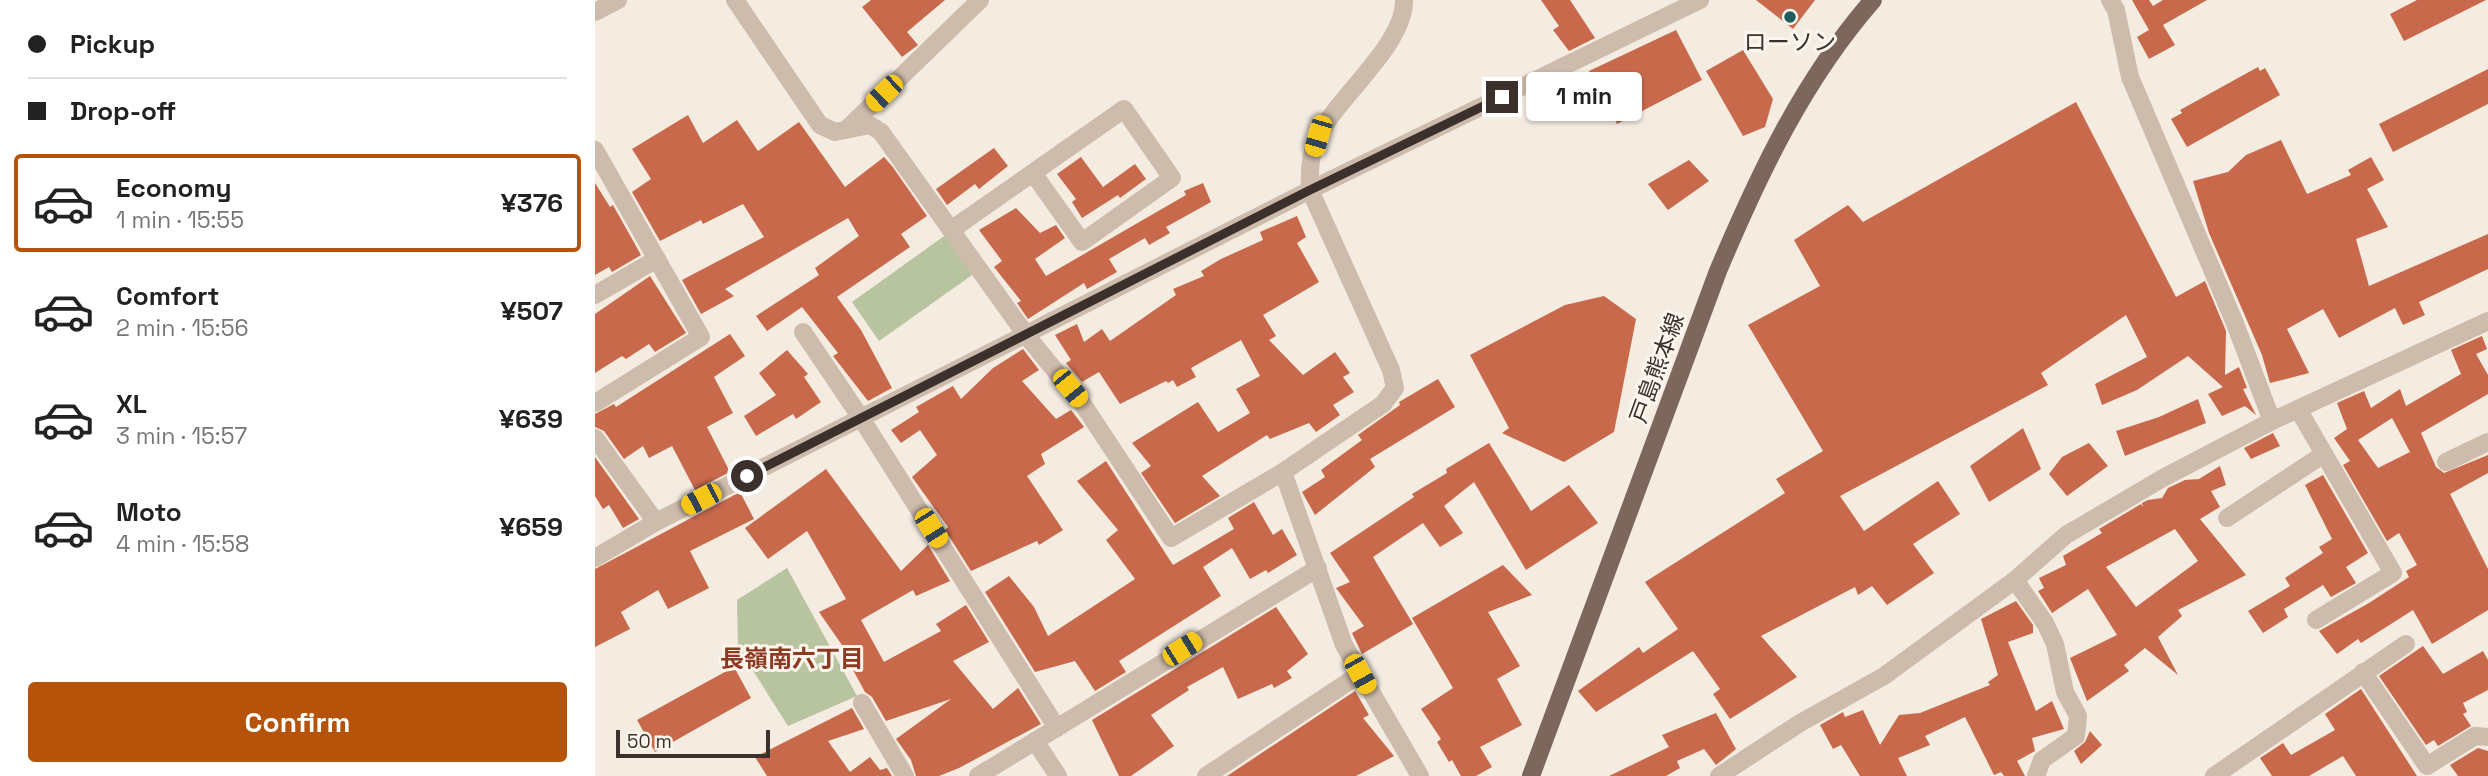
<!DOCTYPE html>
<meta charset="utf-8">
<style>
:root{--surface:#fff;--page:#f6f6f6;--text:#222;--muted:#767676;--line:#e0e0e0;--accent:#b45309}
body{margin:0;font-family:"Space Grotesk","Noto Sans JP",sans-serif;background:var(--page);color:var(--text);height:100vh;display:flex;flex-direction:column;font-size:26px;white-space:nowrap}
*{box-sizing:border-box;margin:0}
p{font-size:23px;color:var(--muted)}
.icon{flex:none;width:38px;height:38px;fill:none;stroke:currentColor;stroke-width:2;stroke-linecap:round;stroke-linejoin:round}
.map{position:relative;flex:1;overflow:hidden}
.panel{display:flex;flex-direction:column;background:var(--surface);width:595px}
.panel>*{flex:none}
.banner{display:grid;align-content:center;height:154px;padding:0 28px;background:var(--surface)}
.scale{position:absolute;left:21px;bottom:18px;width:154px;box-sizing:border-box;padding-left:7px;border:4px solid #3b302b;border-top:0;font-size:19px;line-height:24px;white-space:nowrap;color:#3b302b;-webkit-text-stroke:5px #fbf5ee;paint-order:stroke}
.end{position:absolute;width:32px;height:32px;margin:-16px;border:9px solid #3b302b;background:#fff;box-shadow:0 0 0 4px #fff}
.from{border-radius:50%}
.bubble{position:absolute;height:49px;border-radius:7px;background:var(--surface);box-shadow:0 2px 5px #0004;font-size:23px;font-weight:700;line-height:49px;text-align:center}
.car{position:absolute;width:21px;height:42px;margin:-21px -10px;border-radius:9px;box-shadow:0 0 5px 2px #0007;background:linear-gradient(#f5c518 24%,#345 0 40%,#f5c518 0 76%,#345 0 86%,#f5c518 0)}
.banner b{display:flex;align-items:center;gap:24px;height:66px;font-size:26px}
.banner b+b{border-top:2px solid var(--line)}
.banner i{width:18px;height:18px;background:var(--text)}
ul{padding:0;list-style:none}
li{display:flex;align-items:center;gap:21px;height:98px;margin:0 14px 10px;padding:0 14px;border:4px solid transparent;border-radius:7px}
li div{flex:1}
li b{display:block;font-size:26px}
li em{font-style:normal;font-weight:700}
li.active{border-color:var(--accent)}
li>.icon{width:63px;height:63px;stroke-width:1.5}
.primary-button{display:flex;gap:14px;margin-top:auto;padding:14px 28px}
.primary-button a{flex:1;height:80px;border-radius:7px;background:var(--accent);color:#fff;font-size:28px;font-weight:700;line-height:80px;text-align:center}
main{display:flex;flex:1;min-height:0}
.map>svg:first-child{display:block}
.green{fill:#b8c4a0}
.building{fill:#c8694b;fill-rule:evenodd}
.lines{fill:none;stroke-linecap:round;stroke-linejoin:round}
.minor{stroke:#cdbbac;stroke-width:18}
.major{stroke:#7d675c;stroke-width:18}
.route{stroke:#3b302b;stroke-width:9}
.poi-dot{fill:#1f5a5e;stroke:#fbf5ee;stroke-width:2.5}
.labels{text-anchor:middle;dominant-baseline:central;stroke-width:6;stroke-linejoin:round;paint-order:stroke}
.poi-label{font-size:23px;fill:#3b302b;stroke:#fbf5ee}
.street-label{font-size:23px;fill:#3b302b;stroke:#fbf5ee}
.neighbourhood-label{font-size:24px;font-weight:bold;fill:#8c3b22;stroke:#fbf5ee}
</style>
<main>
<section class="panel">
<div class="banner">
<b><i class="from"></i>Pickup</b>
<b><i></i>Drop-off</b>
</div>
<ul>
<li class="active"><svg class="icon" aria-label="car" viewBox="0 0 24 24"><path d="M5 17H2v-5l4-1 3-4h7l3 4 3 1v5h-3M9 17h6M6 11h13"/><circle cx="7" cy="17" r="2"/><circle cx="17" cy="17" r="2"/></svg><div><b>Economy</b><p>1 min · 15:55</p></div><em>¥376</em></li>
<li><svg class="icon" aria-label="car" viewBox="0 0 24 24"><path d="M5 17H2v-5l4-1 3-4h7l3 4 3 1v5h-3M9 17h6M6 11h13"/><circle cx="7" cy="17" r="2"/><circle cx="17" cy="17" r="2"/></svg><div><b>Comfort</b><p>2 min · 15:56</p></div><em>¥507</em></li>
<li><svg class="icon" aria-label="car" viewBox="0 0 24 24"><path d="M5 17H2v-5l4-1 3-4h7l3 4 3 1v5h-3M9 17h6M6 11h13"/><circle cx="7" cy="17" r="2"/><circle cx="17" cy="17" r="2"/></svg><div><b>XL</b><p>3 min · 15:57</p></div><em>¥639</em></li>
<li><svg class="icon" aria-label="car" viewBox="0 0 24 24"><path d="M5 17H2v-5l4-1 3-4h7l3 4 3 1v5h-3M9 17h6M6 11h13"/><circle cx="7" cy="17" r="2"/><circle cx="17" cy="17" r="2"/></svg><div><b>Moto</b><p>4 min · 15:58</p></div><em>¥659</em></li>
</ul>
<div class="primary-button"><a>Confirm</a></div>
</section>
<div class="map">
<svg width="1893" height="776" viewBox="0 0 1893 776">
<rect width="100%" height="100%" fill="#f4ebe1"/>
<!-- green -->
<g class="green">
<path d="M352 234 380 273 284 341 257 302Z"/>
<path d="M192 568 262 696 193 726 143 647 142 600Z"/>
</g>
<!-- building -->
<g class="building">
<path d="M276 0H350L312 32 323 45 307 57 267 7Z"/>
<path d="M946 0H975L1000 38 974 51 958 30 964 26Z"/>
<path d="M1161 0H1220L1198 29Z"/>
<path d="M1537 0H1554L1558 6 1568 0H1612L1568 25 1580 45 1554 59 1542 37 1554 30Z"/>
<path d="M1822 0H1891L1809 41 1795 14Z"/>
<path d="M1081 30 1107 80 1022 124 994 71Z"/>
<path d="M1148 50 1178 99 1170 127 1148 136 1111 71Z"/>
<path d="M1663 67 1665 71 1670 68 1685 95 1592 147 1576 119 1587 113 1585 110Z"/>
<path d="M1893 69V104L1798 152 1784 124Z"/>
<path d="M1481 102 1581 297 1610 281 1631 331 1630 375 1644 367 1652 388 1648 389 1661 415 1650 406 1627 416 1613 394 1628 387 1593 356 1542 390 1507 405 1500 384 1552 357 1531 315 1446 373 1453 385 1245 496 1269 531 1343 481 1365 514 1318 544 1339 573 1292 605 1277 586 1263 595 1260 587 1166 636 1202 677 1135 719 1118 694 1125 689 1098 651 1001 712 983 691 1044 647 1048 653 1083 629 1050 582 1190 493 1181 479 1228 451 1153 325 1225 286 1199 240 1253 205 1268 222Z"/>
<path d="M93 115 108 143 142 120 163 151 204 122 250 187 289 157 297 166 332 216 306 234 315 247 242 297 266 330 297 388 273 401 238 356 243 353 207 307 172 331 161 316 224 275 220 268 264 236 253 218 130 289 139 296 106 314 87 280 169 237 148 204 108 224 106 220 65 241 37 192 56 179 37 149Z"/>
<path d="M1686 140 1712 194 1756 175 1753 170 1776 157 1789 180 1772 189 1793 227 1761 239 1774 286 1893 234V269L1824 302 1830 315 1808 325 1800 308 1744 338 1728 309 1692 329 1714 373 1675 383 1667 355 1614 233 1598 181 1633 172 1651 155Z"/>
<path d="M399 148 413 166 384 189 380 184 352 205 341 189Z"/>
<path d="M486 157 508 187 540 164 551 179 525 198 523 195 487 218 477 202 481 199 462 174Z"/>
<path d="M1094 160 1114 181 1073 210 1053 184Z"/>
<path d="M0 183 15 207 18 205 46 255 17 272 14 267 0 275Z"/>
<path d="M608 183 616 202 571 227 575 233 554 245 550 238 514 259 522 272 492 289 489 283 433 319 422 303 426 301 399 267 407 261 384 230 421 208 445 233 461 225 470 238 440 259 451 276 591 195 589 191Z"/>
<path d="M702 216 711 237 702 243 724 282 668 315 681 336 674 340 708 375 740 352 755 373 748 377 759 392 738 405 745 415 721 432 714 423 675 439 672 435 607 476 625 496 580 523 546 473 556 466 537 443 603 402 623 432 655 413 641 389 665 376 646 340 596 368 601 377 582 387 578 380 573 383 571 381 525 404 504 372 487 382 471 363 476 360 460 335 482 324 489 342 507 329 515 341 581 295 578 289 609 276 606 271 626 259 668 240 665 232Z"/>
<path d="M55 276 91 333 60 352 54 344 31 359 27 356 0 373V314Z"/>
<path d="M1009 296 1041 319 1019 432 969 462 907 433 914 428 875 355 970 305Z"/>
<path d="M135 334 150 356 119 377 138 413 112 427 135 472 100 490 77 446 54 458 48 446 29 459 9 431 0 427V414L19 404 21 407Z"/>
<path d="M1887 336 1892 349 1881 354 1893 375V394L1826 433 1841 467 1849 473 1893 455V473L1855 494 1893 569V610L1837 644 1818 610 1766 643 1763 639 1742 654 1724 631 1774 603 1814 577 1811 571 1822 565 1804 533 1792 541 1748 465 1755 461 1739 438 1752 429 1742 403 1769 391 1776 408 1805 389 1811 406 1866 374 1856 350ZM1797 418 1815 452 1783 468 1763 440Z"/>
<path d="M428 349 444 370 427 381 461 419 476 410 489 427 446 454 450 464 432 476 468 530 444 545 442 541 376 571 350 530 353 527 317 477 342 455 325 430 306 443 296 430 324 412 321 407 358 386 366 399 398 368Z"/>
<path d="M192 350 213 374 209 377 226 402 201 419 198 414 161 436 149 416 181 395 164 373Z"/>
<path d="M843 379 860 407 775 459 780 467 720 515 707 492 730 477 726 470 767 440 763 435 805 405 804 402Z"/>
<path d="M1603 399 1611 423 1530 456 1521 431 1564 417Z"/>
<path d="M1428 428 1446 469 1394 502 1375 466Z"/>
<path d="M1678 433 1685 446 1656 459 1649 448Z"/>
<path d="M894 443 936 511 974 485 1003 523 931 570 879 482 849 506 868 533 845 547 828 523 778 557 818 624 767 654 757 633 769 626 741 588 755 582 735 553 819 497 817 494 852 473 851 469Z"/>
<path d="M1494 443 1513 466 1472 496 1454 474 1467 457Z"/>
<path d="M0 457 44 519 28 528 14 505 8 509 0 496Z"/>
<path d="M511 461 578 565 639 529 633 518 659 502 678 535 687 529 702 555 673 573 671 570 655 579 637 548 608 567 626 596 524 661 531 672 500 691 480 661 440 672 390 592 414 576 439 607 453 636 540 579 511 540 523 530 482 481Z"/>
<path d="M1625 466 1631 485 1616 491 1625 507 1605 519 1651 575 1583 610 1587 616 1563 637 1583 675 1550 648 1529 665 1534 671 1492 701 1475 658 1522 635 1493 589 1457 613 1443 591 1449 588 1444 578 1471 565 1468 556 1507 533 1504 529 1546 504 1548 507 1547 503 1553 500 1567 498 1573 488 1590 480 1604 479ZM1580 529 1603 561 1541 607 1511 567Z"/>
<path d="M231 469 306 571 333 545 355 581 321 596 318 590 266 620 289 662 346 631 341 624 371 605 394 642 358 661 398 709 423 688 446 724 364 768 344 776H321L316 760 301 739 356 699 291 721 277 697 270 692 252 659 256 658 224 612 251 599 212 531 173 559 150 528Z"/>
<path d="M1728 475 1773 553 1751 567 1761 583 1736 597 1728 585 1689 609 1693 617 1668 633 1653 611 1695 586 1690 578 1728 553 1724 547 1737 539 1710 485Z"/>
<path d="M145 492 159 519 95 551 114 588 73 609 63 590 26 612 35 629 0 647V569Z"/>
<path d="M908 565 937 595 893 612 925 666 902 679 927 725 885 747 897 767 881 776H866L857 760 854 762 842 742 846 739 826 709 858 688 817 618Z"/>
<path d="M1421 601 1438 625V633L1413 642 1441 711 1457 701 1469 729 1437 738 1440 751 1422 761 1430 776H1409L1406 772 1399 775 1370 717 1330 736 1335 745 1303 758 1312 776H1265L1246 745 1238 749 1225 725 1248 712 1250 717 1268 710 1285 745 1304 715 1325 713 1395 685 1393 682 1403 675 1386 619Z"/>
<path d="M681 607 713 654 692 671 697 678 679 688 677 684 643 699 628 667 592 687 594 690 556 715 579 746 536 776H524L497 720Z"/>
<path d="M1828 646 1848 674 1888 651 1893 660V690L1868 703 1872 712 1868 714 1876 726 1843 746 1839 740 1831 745 1784 676Z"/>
<path d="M139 667 156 698 60 752 42 720Z"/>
<path d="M1766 689 1822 776H1761L1748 756 1714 776H1677L1665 758 1688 743 1696 755 1740 730 1730 714Z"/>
<path d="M760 691 774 715 768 718 799 756 761 776H632Z"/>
<path d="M257 708 269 729 233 741 255 772 275 757 285 770 292 768 297 776H172L160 757Z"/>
<path d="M1121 713 1141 749 1121 765 1109 749 1082 761 1085 768 1071 776H1014L1074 747 1067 735Z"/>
<path d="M1495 731 1507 745 1486 764 1479 751 1490 742Z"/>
<path d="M1883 748 1893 751V776H1863L1855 765Z"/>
</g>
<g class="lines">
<!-- minor -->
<g class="minor">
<path d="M140 0 225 125 240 132 275 125 286 132 431 335 489 406 576 538 688 472"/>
<path d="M809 0C810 45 741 98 723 137 715 153 714 172 715 190L796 370 800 388 788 404 688 472 749 645 825 776"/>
<path d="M1515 0 1521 10 1535 77 1639 321 1677 421"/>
<path d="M0 12 23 0"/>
<path d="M251 130 385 0"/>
<path d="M0 150 106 337 0 403"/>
<path d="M356 230 529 109 577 178 487 242 438 173"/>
<path d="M0 295 62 259"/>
<path d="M208 332 266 418 462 728"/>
<path d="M1703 409 1798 573 1721 620"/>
<path d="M0 438 61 522"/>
<path d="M1851 462 1893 442"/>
<path d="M1632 518 1729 454"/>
<path d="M0 558 61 522 715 190 1105 0"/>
<path d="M1420 580 1450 623 1460 644 1470 692 1483 716 1481 736 1447 760 1441 776"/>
<path d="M1768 672 1832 766 1880 736 1893 737"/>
<path d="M267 703 310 776"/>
<path d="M440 741 463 776"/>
<path d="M383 776 723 568"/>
<path d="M611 776 765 674"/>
<path d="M1124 776 1205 723 1289 676 1420 580 1471 535 1568 478 1677 421 1893 321"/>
<path d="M1619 776 1811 644"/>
</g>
<!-- major -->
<path class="major" d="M936 776 1123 271C1164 174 1208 80 1278 0"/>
</g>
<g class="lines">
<!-- route -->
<path class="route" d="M152 476 715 190 907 97"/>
</g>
<!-- markers -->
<circle class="poi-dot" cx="1195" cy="17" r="7"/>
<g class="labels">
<!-- poi labels -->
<g class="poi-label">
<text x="1195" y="42">ローソン</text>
</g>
<!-- street labels -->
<g class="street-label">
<text transform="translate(1062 368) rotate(-70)">戸島熊本線</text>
</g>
<!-- neighbourhood labels -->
<g class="neighbourhood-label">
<text x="197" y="658">長嶺南六丁目</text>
</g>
</g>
</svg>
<div class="scale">50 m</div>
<i class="end from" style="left:152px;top:476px"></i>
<i class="end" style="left:907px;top:97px"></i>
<div class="bubble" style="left:931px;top:72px;width:116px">1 min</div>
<i class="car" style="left:289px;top:93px;rotate:226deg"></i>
<i class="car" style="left:723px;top:136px;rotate:196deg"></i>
<i class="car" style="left:475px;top:388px;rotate:141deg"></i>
<i class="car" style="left:106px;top:499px;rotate:243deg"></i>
<i class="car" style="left:336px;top:528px;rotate:148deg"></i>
<i class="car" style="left:587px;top:649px;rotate:58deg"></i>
<i class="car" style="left:765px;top:674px;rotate:151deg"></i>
</div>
</main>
